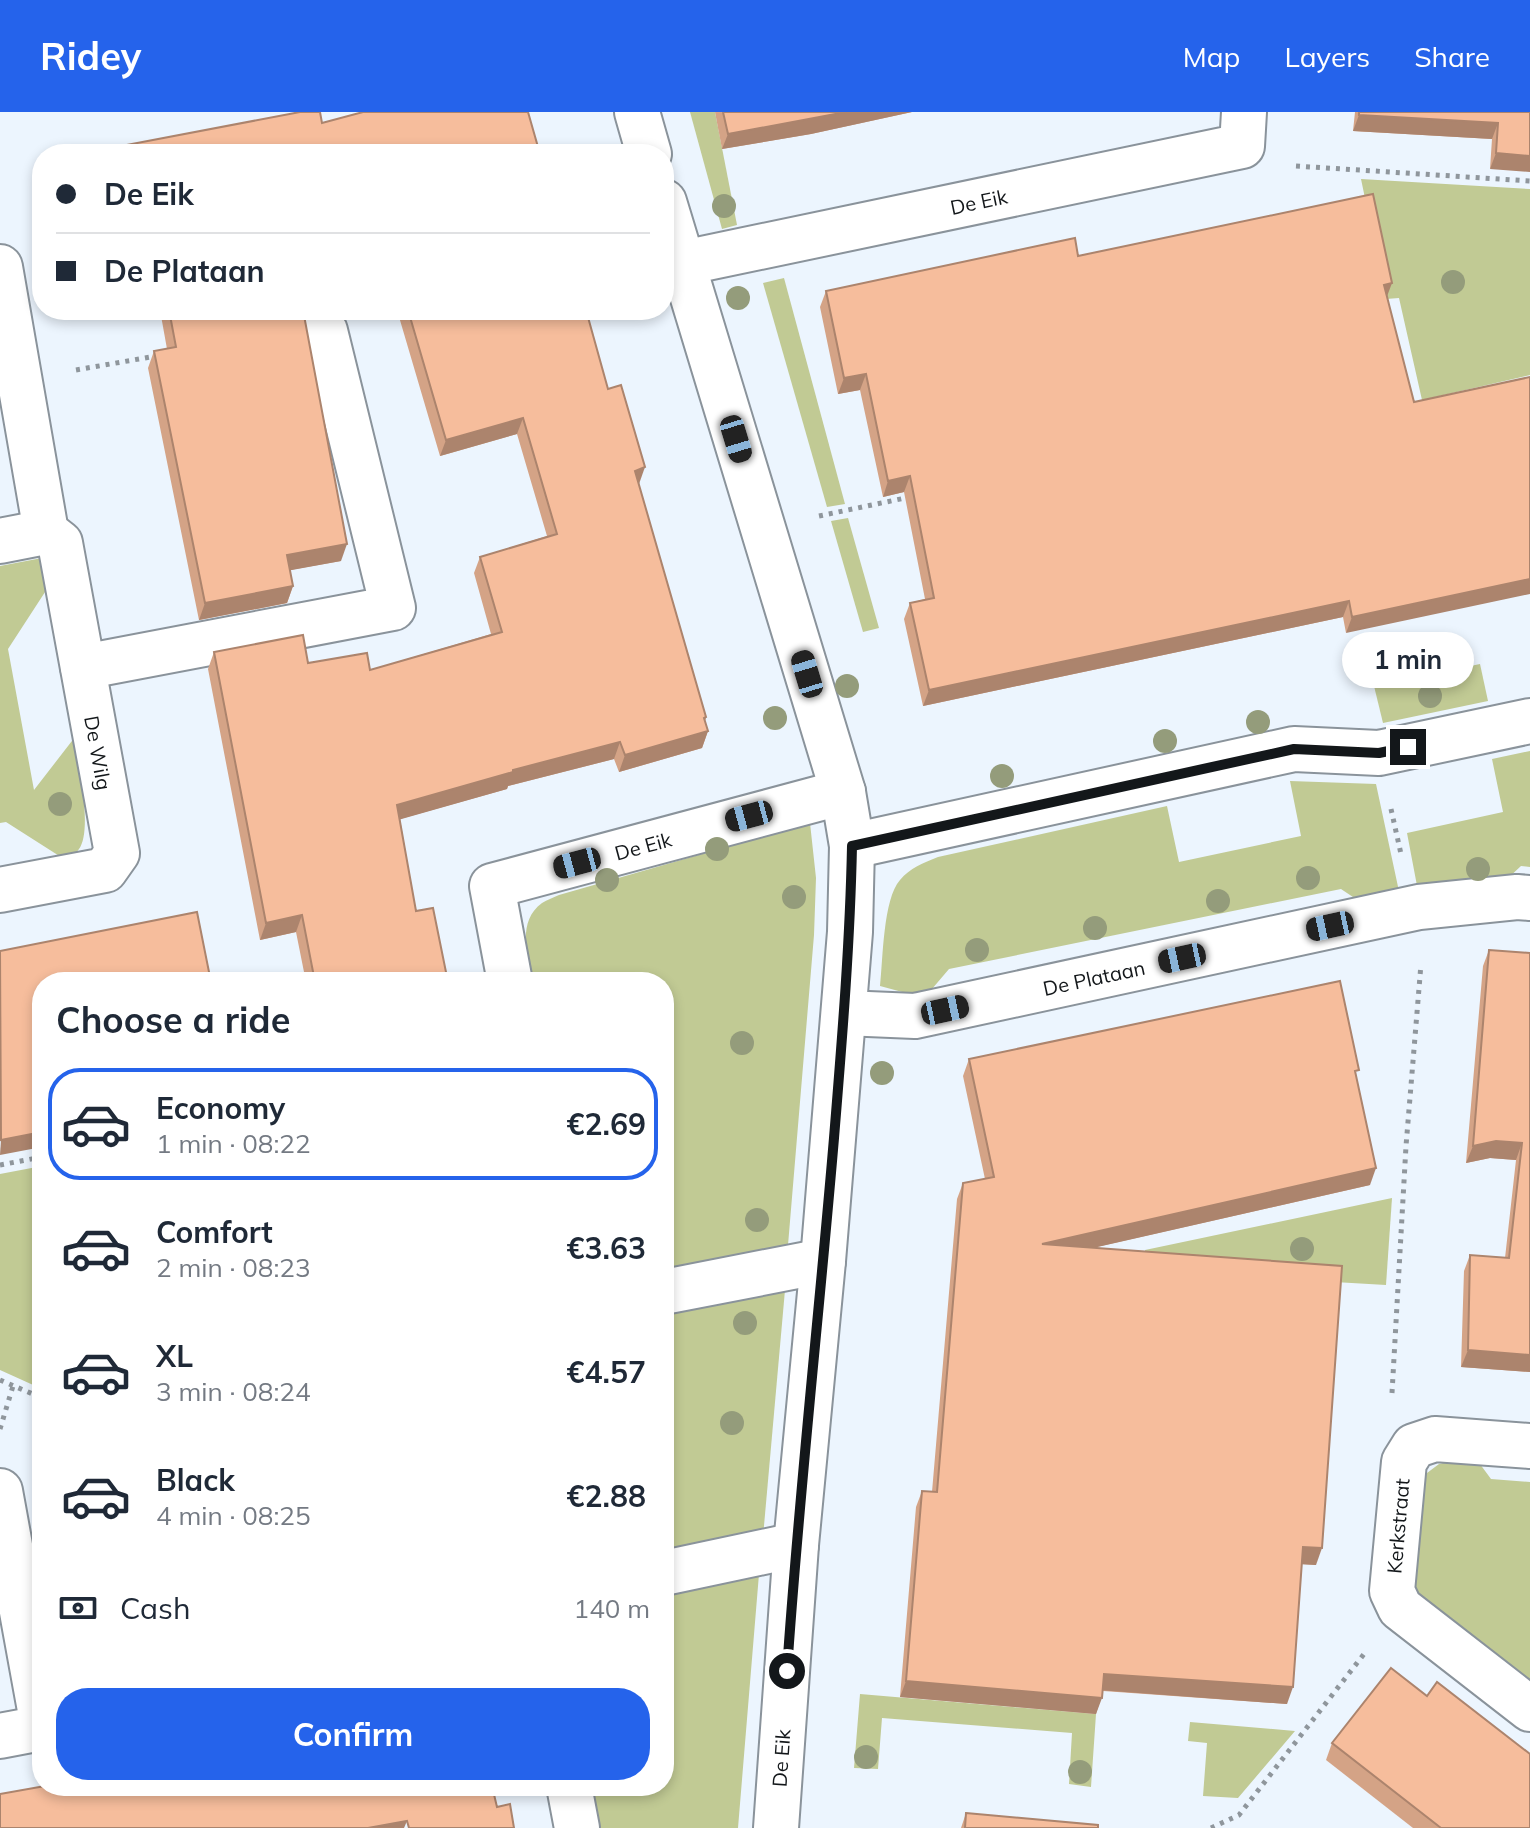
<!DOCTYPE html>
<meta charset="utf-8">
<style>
:root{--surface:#fff;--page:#f6f6f7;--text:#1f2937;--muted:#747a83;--line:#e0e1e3;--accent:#2563eb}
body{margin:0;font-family:Mulish,sans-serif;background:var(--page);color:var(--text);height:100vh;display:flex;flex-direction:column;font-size:30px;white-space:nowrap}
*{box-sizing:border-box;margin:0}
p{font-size:26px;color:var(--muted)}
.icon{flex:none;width:44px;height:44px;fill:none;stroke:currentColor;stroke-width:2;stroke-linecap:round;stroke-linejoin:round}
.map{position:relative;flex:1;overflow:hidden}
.details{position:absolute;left:32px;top:860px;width:642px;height:824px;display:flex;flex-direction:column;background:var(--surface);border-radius:32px;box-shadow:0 4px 12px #0003}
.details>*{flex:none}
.guide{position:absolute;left:32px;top:32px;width:642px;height:176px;border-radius:32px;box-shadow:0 4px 12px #0003;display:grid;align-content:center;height:176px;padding:0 24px;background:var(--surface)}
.end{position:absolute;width:36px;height:36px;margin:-18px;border:10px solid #13171a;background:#fff;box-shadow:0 0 0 4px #fff}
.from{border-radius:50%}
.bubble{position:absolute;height:56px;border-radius:28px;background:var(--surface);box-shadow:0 4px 12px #0003;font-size:26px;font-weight:700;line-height:56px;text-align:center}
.car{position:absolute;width:24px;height:48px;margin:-24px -12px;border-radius:10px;box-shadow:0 0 6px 2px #0007;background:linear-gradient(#222 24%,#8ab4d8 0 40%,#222 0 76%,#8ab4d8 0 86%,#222 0)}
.guide b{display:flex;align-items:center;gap:28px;height:76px;font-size:30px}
.guide b+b{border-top:2px solid var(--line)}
.guide i{width:20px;height:20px;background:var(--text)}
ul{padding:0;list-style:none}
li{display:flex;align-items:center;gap:24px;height:112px;margin:0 16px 12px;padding:0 8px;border:4px solid transparent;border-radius:32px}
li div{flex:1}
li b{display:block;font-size:30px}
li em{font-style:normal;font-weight:700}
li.selected{border-color:var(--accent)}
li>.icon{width:72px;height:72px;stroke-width:1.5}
h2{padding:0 24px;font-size:36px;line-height:96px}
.pay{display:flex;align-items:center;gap:20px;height:88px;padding:0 24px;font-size:30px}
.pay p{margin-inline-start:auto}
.cta{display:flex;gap:16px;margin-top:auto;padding:16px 24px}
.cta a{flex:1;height:92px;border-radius:32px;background:var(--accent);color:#fff;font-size:32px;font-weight:700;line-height:92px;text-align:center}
header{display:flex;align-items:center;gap:48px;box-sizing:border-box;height:112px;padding:0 40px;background:var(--accent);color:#fff}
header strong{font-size:38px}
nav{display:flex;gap:44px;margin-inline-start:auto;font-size:28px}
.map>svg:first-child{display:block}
.green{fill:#c1ca94}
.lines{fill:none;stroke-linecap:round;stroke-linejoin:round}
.minor-casing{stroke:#8a939b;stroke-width:48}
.path{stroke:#8f969c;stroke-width:5;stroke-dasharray:4 6;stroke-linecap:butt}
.minor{stroke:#fff;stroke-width:44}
.tree{fill:#949c7b}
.wall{fill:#d4a386}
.shaded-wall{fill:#ac846d}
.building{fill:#f6bd9c;stroke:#ac846d;stroke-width:2}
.route{stroke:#13171a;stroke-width:10}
.labels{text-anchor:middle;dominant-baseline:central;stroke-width:6;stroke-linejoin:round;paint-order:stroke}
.street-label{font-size:20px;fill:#13171a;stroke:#fff}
</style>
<header>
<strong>Ridey</strong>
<nav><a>Map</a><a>Layers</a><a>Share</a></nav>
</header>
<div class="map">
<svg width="1530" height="1716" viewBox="0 0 1530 1716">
<rect width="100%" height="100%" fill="#ecf5fe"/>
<!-- green -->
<g class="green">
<path d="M690 0H715L737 113 722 117Z"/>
<path d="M1361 67 1530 77V263L1422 288 1399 186 1386 187Z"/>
<path d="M784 166 845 392 827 395 763 171Z"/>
<path d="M848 406 879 516 863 520 831 409Z"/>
<path d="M42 446 47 477 8 537 34 678 75 625C78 649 93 718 79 737 76 742 69 744 64 747L6 710 0 711V454Z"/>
<path d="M1480 552 1488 589 1383 611 1374 574Z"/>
<path d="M1530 639V755L1521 754 1506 768 1418 779 1407 721 1503 700 1492 647Z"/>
<path d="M1290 669 1376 672 1400 784 1362 791 1341 777 949 857 926 884H917L880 874C883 848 883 787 900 768 910 756 923 751 938 745L1167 694 1179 750 1301 724Z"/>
<path d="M810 711 816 766 814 823 788 1133 664 1160V870H533C528 845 516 810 542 791 547 788 554 785 559 783Z"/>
<path d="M42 1054V1277L0 1258V1062Z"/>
<path d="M1392 1086 1386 1173 1149 1159 1145 1138Z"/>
<path d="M785 1178 763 1425 664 1441V1203Z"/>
<path d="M1460 1347 1477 1348 1491 1367 1530 1370V1576L1419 1491 1409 1470 1423 1364 1439 1352Z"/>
<path d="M759 1462 738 1716H597L588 1674H664V1483Z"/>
<path d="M860 1582 1096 1602 1091 1675 1069 1672 1072 1621 882 1606 878 1657 854 1656Z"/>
<path d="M1190 1610 1295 1619 1238 1686 1203 1684 1207 1631 1188 1629Z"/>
</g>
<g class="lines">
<!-- minor casing -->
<g class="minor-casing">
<g id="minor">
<path d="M637 0 649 42"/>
<path d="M664 90 843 680 852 734 850 820 823 1149 796 1433 776 1716"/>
<path id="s1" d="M683 151 1242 34 1244 0"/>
<path id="s2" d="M0 155 46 420 60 431 117 741 105 758 0 778"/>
<path d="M0 429 46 420"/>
<path d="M83 555 393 496 325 219"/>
<path d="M852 734 1294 637 1379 641 1530 609"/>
<path id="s3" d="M510 870 492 774 843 680"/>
<path id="s4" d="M844 901 915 904 1419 795 1517 785 1530 786"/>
<path d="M664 1180 823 1149"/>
<path d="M1530 1334 1435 1327 1414 1334 1404 1350 1392 1479 1400 1496 1530 1597"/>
<path d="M0 1379 42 1609"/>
<path d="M664 1461 796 1433"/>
<path d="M0 1624 42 1616"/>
<path d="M569 1674 577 1716"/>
</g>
</g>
<!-- path -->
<g class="path">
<path d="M1296 54 1530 69"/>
<path d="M76 258 156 244"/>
<path d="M819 404 910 385"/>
<path d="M1391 697 1401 742"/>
<path d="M0 1053 42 1045"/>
<path d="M0 1268 42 1286"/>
<path d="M1392 1281 1406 1034 1421 852"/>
<path d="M0 1317 13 1274"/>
<path d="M1211 1716 1239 1703 1364 1542"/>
</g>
<!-- minor -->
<use href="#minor" class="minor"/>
</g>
<!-- trees -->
<g class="tree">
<circle cx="724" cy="94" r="12"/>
<circle cx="1453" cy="170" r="12"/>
<circle cx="738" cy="186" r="12"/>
<circle cx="847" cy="574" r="12"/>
<circle cx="1430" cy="584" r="12"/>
<circle cx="775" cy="606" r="12"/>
<circle cx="1258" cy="610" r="12"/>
<circle cx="1165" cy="629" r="12"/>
<circle cx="1002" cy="664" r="12"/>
<circle cx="60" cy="692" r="12"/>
<circle cx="717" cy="737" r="12"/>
<circle cx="1478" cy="757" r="12"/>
<circle cx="1308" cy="766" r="12"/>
<circle cx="607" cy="768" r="12"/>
<circle cx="794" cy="785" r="12"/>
<circle cx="1218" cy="789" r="12"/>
<circle cx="1095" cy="816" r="12"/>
<circle cx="977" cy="838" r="12"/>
<circle cx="742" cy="931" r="12"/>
<circle cx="882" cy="961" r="12"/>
<circle cx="757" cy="1108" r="12"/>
<circle cx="1302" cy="1137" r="12"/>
<circle cx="745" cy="1211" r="12"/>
<circle cx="732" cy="1311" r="12"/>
<circle cx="866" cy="1645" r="12"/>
<circle cx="1080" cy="1660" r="12"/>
</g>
<!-- wall -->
<g class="wall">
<path d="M715 0H912L811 22 722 37Z"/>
<path d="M1355 0H1530L1490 57 1492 27 1353 19Z"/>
<path d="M1078 144 1387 184 1414 290 1530 265 1346 521 1343 505 923 594 904 507 910 491 925 487 904 380 883 385 860 278 838 282 820 195 826 179Z"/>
<path d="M160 198H313L308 200 305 206 341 449 290 458 293 474 287 491 199 508 148 256 154 239 167 237Z"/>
<path d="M397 198H586L608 277 639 372 706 605 705 609 708 619 702 636 619 660 614 647 508 674 507 677 400 707 416 799 448 870H306L296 820 260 828 208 557 214 540 370 558 491 522 474 461 480 445 547 424 517 322 440 344Z"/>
<path d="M1489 838 1530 841V1260L1461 1255 1464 1159 1470 1143 1505 1146 1516 1048 1490 1046 1466 1051 1483 854Z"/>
<path d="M969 947 1356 965 1370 1073 1092 1136 1316 1453 1302 1452 1287 1592 1103 1579 1096 1602 900 1585 916 1395 922 1379 932 1380 957 1087 963 1071 985 1067 963 964Z"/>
<path d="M1427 1584 1530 1716H1413L1326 1648 1332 1631Z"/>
<path d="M966 1701 1098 1716H961Z"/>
</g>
<!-- shaded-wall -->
<g class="shaded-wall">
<path d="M846 0H912L811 22 722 37 728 22Z"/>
<path d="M1359 3 1498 11 1492 27 1353 19Z"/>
<path d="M1496 41 1530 44V60L1490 57Z"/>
<path d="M1392 171 1386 187 1384 173Z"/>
<path d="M300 198H313L308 200 303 209Z"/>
<path d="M345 198H375L344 203Z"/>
<path d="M866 262 860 278 838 282 844 266Z"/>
<path d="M523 306 517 322 440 344 446 328Z"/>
<path d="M645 355 639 372 635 359Z"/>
<path d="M910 364 904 380 883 385 888 369Z"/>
<path d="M347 432 341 449 281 460 287 443Z"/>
<path d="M1530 467V482L1346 521 1352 505Z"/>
<path d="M293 474 287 491 199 508 205 491Z"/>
<path d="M1349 489 1343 505 923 594 929 578Z"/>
<path d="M706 605 700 621 708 619 702 636 619 660 625 643Z"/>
<path d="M620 630 614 647 508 674 507 677 391 710 397 693 513 658Z"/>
<path d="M302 803 296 820 260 828 266 811Z"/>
<path d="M42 1020V1035L0 1043 1 1028Z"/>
<path d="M1496 1029 1522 1031 1516 1048 1490 1046 1466 1051 1473 1034Z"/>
<path d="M1376 1056 1370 1073 1036 1149 1042 1132Z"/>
<path d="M1468 1238 1530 1243V1260L1461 1255Z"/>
<path d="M1303 1435 1322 1436 1316 1453 1297 1452Z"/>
<path d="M1104 1562 1293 1575 1287 1592 1098 1578Z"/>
<path d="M906 1569 1102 1586 1096 1602 900 1585Z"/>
<path d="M407 1709 404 1716H368Z"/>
</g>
<!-- building -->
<g class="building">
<path d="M300 0H320L322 11 363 0H528L540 42H118L116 35Z"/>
<path d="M723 0H846L728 22Z"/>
<path d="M1359 0H1530V44L1496 41 1498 11 1359 3Z"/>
<path d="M1373 82 1392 171 1384 173 1414 290 1530 265V467L1352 505 1349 489 929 578 910 491 934 486 910 364 888 369 866 262 844 266 826 179 1075 126 1078 144Z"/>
<path d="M169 198H303L347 432 287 443 293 474 205 491 154 239 176 235Z"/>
<path d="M408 198H586L608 277 621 273 645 355 635 359 706 605 704 606 708 619 625 643 620 630 513 658V660L397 693 416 799 433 796 448 870H315L302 803 266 811 214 540 303 523 308 551 367 541 370 558 502 520 480 445 557 422 523 306 446 328Z"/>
<path d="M197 800 211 870H42V1020L1 1028 0 839Z"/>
<path d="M1489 838 1530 841V1243L1468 1238 1470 1143 1509 1146 1522 1031 1496 1029 1473 1034Z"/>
<path d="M1340 869 1359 958 1355 959 1376 1056 1042 1132 1342 1154 1322 1436 1303 1435 1293 1575 1104 1562 1102 1586 906 1569 922 1379 937 1380 963 1071 994 1065 969 947Z"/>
<path d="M1391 1556 1427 1584 1437 1570 1530 1642V1716H1441L1332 1631Z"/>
<path d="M45 1674H492L497 1695 510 1692 514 1716H409L407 1709 368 1716H0V1682Z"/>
<path d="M966 1701 1098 1713V1716H965Z"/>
</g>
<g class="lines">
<!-- route -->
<path class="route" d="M787 1559C799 1381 819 1204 834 1026 842 928 850 832 852 734L1294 637 1379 641 1408 635"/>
</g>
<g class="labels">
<!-- street labels -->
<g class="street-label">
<text stroke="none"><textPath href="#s1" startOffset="302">De Eik</textPath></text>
<text stroke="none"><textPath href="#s2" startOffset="500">De Wilg</textPath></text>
<text stroke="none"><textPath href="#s3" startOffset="254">De Eik</textPath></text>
<text stroke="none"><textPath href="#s4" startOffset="254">De Plataan</textPath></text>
<text transform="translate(1398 1414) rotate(-85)">Kerkstraat</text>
<text transform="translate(781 1646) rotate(-86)">De Eik</text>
</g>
</g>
</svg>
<i class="end from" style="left:787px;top:1559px"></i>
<i class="end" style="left:1408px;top:635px"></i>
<div class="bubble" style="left:1342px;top:520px;width:132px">1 min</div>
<i class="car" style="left:736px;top:327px;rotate:163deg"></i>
<i class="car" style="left:807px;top:562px;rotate:343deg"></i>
<i class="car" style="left:749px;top:704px;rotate:255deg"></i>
<i class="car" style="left:577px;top:751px;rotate:255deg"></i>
<i class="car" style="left:1330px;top:814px;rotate:258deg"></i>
<i class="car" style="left:1182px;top:846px;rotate:258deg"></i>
<i class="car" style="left:945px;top:898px;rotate:78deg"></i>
<div class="guide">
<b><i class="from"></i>De Eik</b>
<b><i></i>De Plataan</b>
</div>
<section class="details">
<h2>Choose a ride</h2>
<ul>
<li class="selected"><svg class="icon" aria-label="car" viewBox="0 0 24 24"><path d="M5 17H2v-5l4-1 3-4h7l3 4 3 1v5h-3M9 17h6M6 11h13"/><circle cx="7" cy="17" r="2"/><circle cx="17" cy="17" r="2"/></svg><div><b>Economy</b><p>1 min · 08:22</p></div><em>€2.69</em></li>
<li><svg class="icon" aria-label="car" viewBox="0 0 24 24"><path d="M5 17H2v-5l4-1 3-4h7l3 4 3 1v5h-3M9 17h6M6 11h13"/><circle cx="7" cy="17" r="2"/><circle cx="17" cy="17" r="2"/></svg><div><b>Comfort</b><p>2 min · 08:23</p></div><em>€3.63</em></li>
<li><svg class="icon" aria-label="car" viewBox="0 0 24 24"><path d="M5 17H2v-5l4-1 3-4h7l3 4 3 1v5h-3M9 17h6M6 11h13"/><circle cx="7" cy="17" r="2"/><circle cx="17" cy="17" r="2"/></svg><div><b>XL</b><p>3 min · 08:24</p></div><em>€4.57</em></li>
<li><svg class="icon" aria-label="car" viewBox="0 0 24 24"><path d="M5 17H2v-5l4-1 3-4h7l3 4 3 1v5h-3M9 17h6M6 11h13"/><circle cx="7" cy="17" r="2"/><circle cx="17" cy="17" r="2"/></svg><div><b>Black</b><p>4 min · 08:25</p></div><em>€2.88</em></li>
</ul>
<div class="pay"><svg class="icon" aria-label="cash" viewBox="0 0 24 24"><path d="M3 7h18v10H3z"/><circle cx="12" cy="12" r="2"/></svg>Cash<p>140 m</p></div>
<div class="cta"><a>Confirm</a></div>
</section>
</div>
